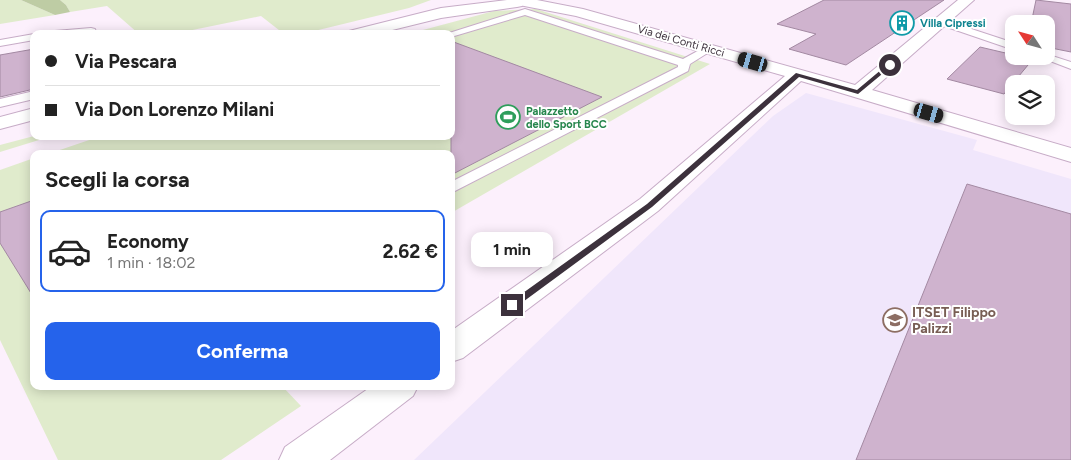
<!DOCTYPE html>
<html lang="it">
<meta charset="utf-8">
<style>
:root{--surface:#fff;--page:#f6f6f6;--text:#222;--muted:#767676;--line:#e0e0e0;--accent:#2563eb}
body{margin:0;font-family:Figtree,sans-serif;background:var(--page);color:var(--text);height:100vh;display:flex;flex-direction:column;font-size:19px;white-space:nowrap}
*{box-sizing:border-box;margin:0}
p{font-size:16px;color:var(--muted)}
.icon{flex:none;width:28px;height:28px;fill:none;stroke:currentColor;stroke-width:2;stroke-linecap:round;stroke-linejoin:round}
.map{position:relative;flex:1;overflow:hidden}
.sheet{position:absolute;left:30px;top:150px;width:425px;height:240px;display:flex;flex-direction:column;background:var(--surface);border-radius:10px;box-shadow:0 2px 12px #0003}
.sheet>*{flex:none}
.hud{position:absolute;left:30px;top:30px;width:425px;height:110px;border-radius:10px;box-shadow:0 2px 12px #0003;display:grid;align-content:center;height:110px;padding:0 15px;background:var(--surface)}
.needle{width:32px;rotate:306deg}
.tools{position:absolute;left:1005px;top:15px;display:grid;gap:10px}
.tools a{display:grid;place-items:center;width:50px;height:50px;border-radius:10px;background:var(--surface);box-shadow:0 2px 12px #0003;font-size:25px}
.end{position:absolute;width:22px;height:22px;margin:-11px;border:6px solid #3c313c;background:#fff;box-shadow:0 0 0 2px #fff}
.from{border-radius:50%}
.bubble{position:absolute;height:35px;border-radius:10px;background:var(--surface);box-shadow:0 2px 12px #0003;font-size:16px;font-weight:700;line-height:35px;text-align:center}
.car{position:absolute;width:15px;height:30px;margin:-15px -8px;border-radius:6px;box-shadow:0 0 4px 1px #0007;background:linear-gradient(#222 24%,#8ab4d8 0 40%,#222 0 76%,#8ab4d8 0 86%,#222 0)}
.hud b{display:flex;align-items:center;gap:18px;height:48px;font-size:19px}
.hud b+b{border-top:1px solid var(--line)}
.hud i{width:12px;height:12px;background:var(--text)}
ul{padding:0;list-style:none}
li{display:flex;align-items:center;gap:15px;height:82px;margin:0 10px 8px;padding:0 5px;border:2px solid transparent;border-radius:10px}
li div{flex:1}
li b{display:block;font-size:19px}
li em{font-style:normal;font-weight:700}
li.active{border-color:var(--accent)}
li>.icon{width:45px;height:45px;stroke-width:1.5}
h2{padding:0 15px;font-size:22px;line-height:60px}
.cta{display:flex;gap:10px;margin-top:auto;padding:10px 15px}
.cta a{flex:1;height:58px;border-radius:10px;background:var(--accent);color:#fff;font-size:20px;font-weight:700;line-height:58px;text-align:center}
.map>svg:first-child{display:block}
.education{fill:#f0e6fb}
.green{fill:#e0ebcc}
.forest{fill:#becca4}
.building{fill:#cfb3ce;stroke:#a389a2}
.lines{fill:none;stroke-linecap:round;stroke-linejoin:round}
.lane-casing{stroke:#c7acc7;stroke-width:2}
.street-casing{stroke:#c7acc7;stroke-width:2}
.secondary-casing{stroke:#c7acc7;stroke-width:2}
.lane{fill:#fff;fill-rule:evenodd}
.street{fill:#fff;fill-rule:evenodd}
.secondary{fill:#fff;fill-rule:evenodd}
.route{fill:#3c313c}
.labels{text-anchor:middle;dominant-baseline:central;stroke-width:4;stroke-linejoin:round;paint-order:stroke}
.far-culture-label{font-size:11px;font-weight:bold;fill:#0d838f;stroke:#fff;text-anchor:start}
.far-street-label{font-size:11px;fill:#3c313c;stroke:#fff}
.far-leisure-label{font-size:11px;font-weight:bold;fill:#27864d;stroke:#fff;text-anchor:start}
.education-label{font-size:14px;font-weight:bold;fill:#785e54;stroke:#fff;text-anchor:start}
</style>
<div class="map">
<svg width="1071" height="460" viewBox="0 0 1071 460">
<rect width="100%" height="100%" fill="#fcf0fc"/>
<!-- education -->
<path class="education" d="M806 93 977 140 973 150 1071 179V460H414L773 116Z"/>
<!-- green -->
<g class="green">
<path d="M0 0H21L55 15 0 24Z"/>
<path d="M60 0H431L409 8 302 34H284L261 16 173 34H139L107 6 70 12 66 5Z"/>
<path d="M536 9 710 64 451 213V154H48L101 136H451V34H408L494 11Z"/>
<path d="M34 136H52L0 152V145Z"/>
<path d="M34 158V386H282L301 406 221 460H58L0 340V170Z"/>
</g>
<!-- forest -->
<path class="forest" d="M21 0H60L66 5 70 12 55 15Z"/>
<!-- building -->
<g class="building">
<path d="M824 0H944L846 65 789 49 816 34 777 24Z"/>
<path d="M1036 0 1071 4V52L1046 47V24H1031Z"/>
<path d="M451 41 505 61 602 97 451 175Z"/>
<path d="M980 47 1014 55V56L1033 59 1004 94 947 79Z"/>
<path d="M34 49V89L0 97V55Z"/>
<path d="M967 184 1071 214V460H856Z"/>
<path d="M34 200V298L0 243V212Z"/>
</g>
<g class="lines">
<!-- lane casing -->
<g class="lane-casing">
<g id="lane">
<path d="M525 9 683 59 705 47H713L714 49 690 64 688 71 451 193V182L678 67V65L525 15 451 37V34H446Z"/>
<path d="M941 19 1014 43V50L938 24 936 22Z"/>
<path d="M91 28 95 29 97 34H50L55 31Z"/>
<path d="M34 34V40L0 46V40Z"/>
<path d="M1046 54 1071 62V69L1037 56H1046Z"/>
<path d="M34 91V99L0 107V99Z"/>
</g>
</g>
<!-- street casing -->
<g class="street-casing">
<g id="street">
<path d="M518 0H537L583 9 855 85 958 0H974L872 90 1071 148V162L801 81 658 211 463 358 451 362V331L640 199 785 76 576 16 519 5 517 2Z"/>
<path d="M372 386H418L413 396 330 460H279L285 447Z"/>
</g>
</g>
<!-- secondary casing -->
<g class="secondary-casing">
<g id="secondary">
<path d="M507 0H522L524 3 522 6 517 7 441 18 376 34H347L349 31 441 8Z"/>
<path d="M34 108V120L0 129V117Z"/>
</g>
</g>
<!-- lane -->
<use href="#lane" class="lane"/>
<!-- street -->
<use href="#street" class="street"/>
<!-- secondary -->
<use href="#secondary" class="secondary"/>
</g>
<!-- route -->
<path class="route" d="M888 64 893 65 858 94 799 77 652 207 516 307H509V303L647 204 796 73 857 90Z"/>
<!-- icons -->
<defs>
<g id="building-ring" transform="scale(1.25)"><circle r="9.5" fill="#fff" stroke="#0f9aa8" stroke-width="1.5"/><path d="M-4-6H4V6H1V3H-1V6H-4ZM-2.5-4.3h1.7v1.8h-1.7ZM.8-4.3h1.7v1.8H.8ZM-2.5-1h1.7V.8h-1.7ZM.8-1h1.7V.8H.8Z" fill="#0f9aa8"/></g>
<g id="stadium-ring" transform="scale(1.25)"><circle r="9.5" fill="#fff" stroke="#2e9e5b" stroke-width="1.5"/><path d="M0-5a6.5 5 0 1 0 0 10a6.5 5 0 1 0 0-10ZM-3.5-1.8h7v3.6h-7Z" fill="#2e9e5b"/></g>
<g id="school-ring" transform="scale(1.25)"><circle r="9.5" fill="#fff" stroke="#8d6e63" stroke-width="1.5"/><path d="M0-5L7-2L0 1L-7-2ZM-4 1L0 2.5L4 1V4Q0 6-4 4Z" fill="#8d6e63"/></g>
</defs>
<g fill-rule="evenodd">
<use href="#building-ring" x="902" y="23"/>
<use href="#stadium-ring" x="508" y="117"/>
<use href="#school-ring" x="895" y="320"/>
</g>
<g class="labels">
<!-- far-culture labels -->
<g class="far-culture-label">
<text x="920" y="23">Villa Cipressi</text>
</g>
<!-- far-street labels -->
<g class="far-street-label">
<text transform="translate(681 41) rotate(16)">Via dei Conti Ricci</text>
</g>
<!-- far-leisure labels -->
<g class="far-leisure-label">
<text x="526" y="111">Palazzetto<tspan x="526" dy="13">dello Sport BCC</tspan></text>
</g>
<!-- education labels -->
<g class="education-label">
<text x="912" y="312">ITSET Filippo<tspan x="912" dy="16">Palizzi</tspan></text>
</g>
</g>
</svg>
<div class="tools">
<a><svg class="needle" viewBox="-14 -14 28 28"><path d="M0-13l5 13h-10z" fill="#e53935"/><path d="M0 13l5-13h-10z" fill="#767676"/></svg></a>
<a><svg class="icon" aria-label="layers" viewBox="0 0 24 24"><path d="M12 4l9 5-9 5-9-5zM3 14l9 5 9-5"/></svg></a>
</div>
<i class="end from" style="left:890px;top:65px"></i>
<i class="end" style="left:512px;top:305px"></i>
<div class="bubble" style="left:471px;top:232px;width:82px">1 min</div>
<i class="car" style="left:753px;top:62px;rotate:286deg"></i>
<i class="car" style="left:929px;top:113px;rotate:106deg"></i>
<div class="hud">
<b><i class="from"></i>Via Pescara</b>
<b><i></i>Via Don Lorenzo Milani</b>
</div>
<section class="sheet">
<h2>Scegli la corsa</h2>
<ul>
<li class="active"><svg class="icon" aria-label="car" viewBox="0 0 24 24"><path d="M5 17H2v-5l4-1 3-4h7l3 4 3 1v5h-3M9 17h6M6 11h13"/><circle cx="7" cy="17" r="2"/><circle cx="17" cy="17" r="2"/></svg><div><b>Economy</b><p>1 min · 18:02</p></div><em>2.62 €</em></li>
</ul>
<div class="cta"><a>Conferma</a></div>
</section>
</div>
